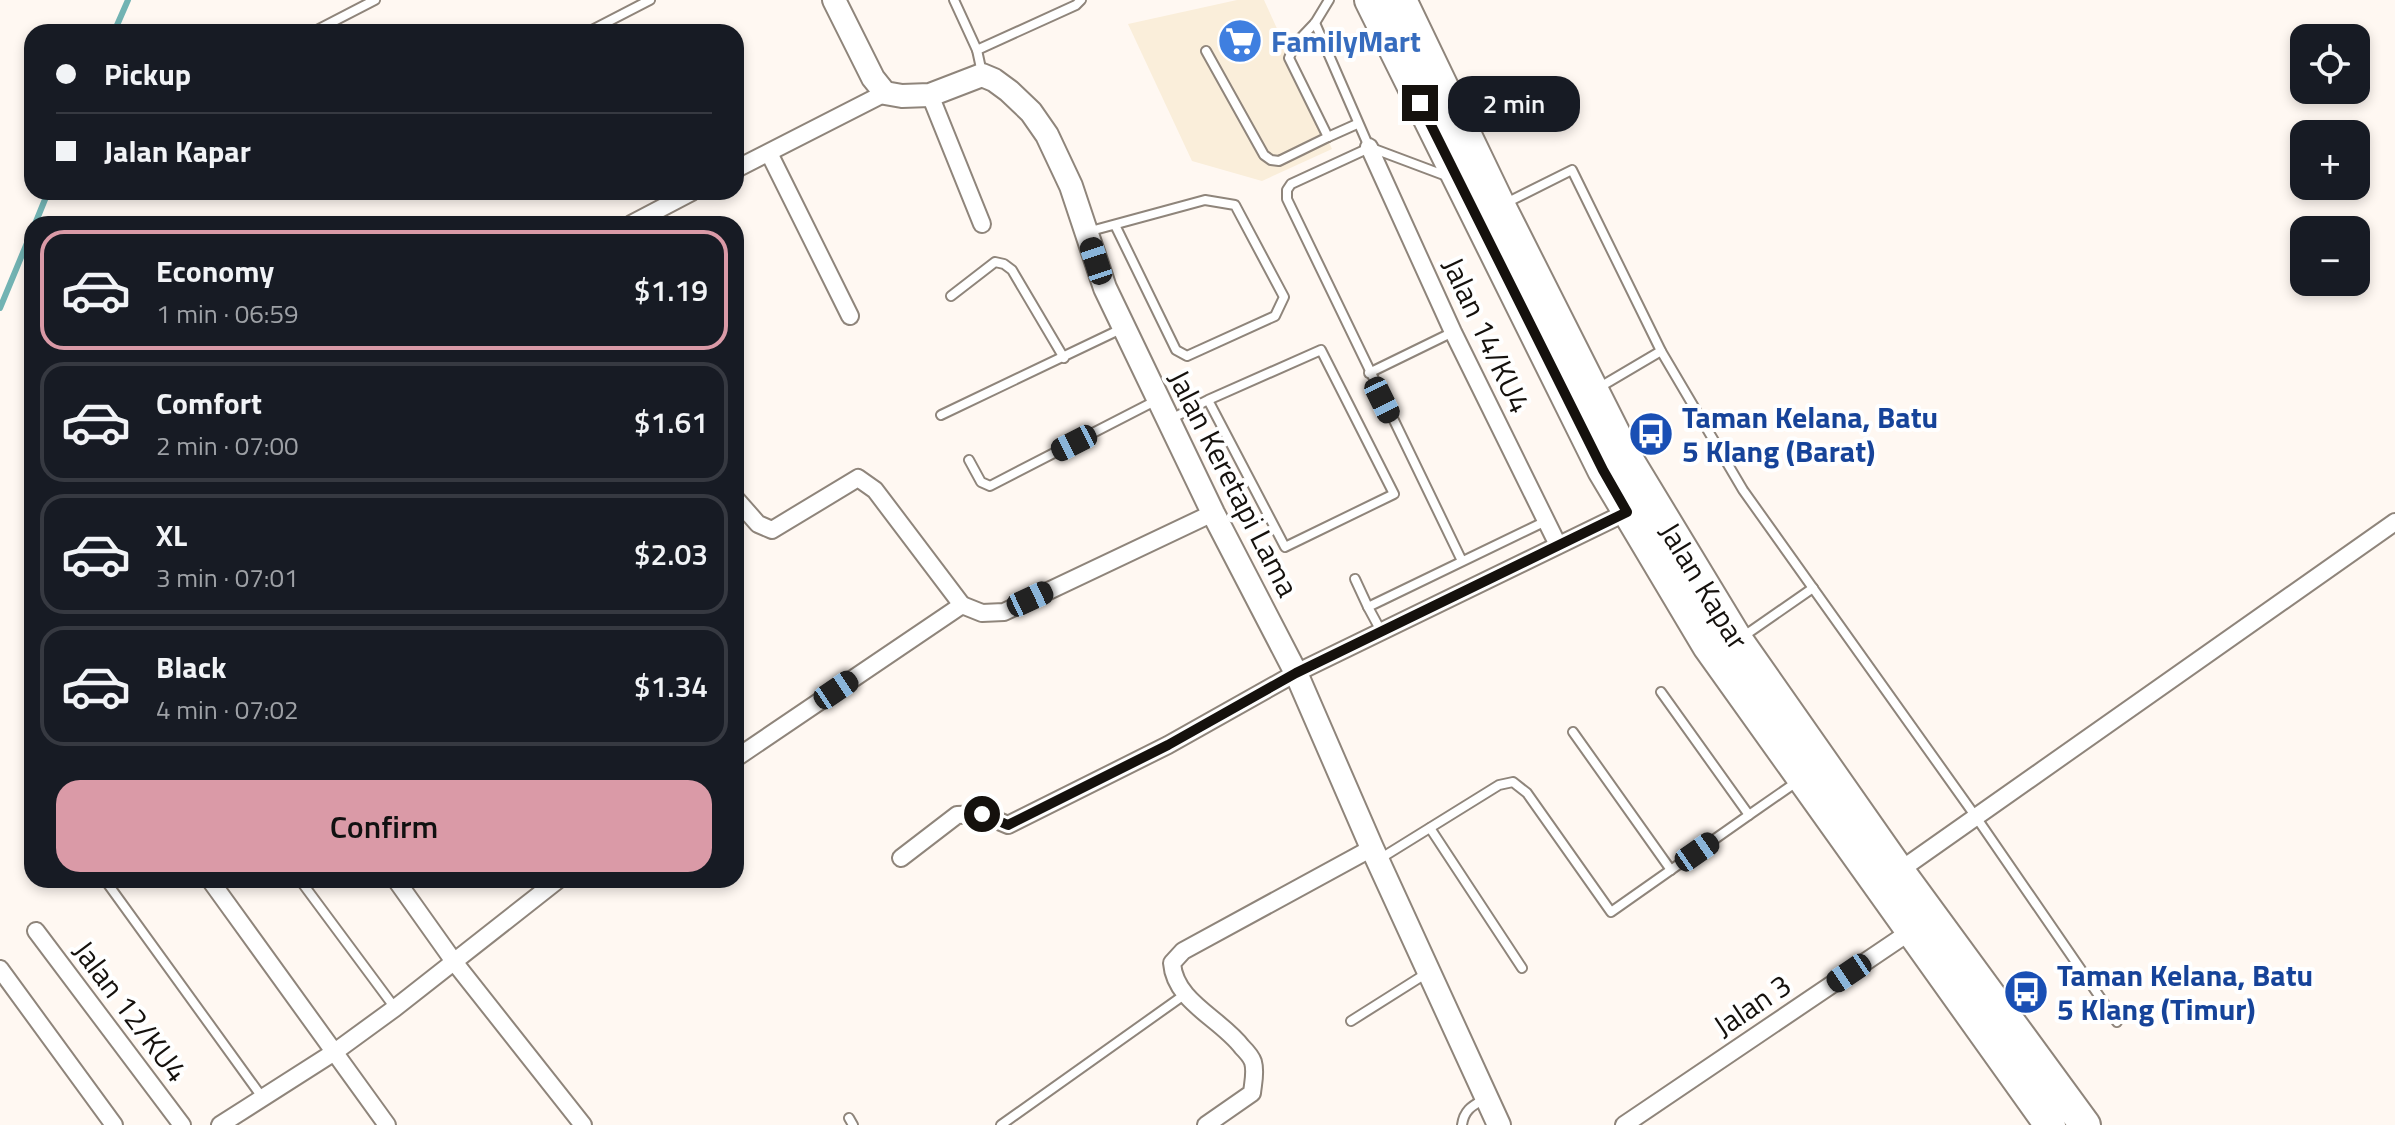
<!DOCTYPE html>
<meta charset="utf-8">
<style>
:root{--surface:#171b24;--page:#20242c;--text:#f1f3f6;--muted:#9ea1a6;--line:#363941;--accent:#da9aa7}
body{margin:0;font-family:"Titillium Web",sans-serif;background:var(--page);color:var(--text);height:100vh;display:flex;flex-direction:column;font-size:30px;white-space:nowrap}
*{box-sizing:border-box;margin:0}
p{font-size:26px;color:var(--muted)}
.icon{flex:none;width:44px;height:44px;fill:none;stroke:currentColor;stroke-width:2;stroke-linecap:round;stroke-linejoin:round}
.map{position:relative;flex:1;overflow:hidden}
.panel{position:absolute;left:24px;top:216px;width:720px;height:672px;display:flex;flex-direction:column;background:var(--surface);border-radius:24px;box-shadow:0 4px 12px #0003}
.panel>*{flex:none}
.guide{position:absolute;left:24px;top:24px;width:720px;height:176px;border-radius:24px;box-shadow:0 4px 12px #0003;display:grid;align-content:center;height:176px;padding:0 32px;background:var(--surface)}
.buttons{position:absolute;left:2290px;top:24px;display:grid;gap:16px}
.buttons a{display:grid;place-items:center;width:80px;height:80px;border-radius:16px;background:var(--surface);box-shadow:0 4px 12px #0003;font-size:40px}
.end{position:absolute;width:36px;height:36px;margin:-18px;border:10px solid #15110d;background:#fff;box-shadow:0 0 0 4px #fff}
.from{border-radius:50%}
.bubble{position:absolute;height:56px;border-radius:24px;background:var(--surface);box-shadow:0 4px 12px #0003;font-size:26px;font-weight:600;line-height:56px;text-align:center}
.car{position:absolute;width:24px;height:48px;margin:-24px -12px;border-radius:10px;box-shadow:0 0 6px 2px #0007;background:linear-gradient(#222 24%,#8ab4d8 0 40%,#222 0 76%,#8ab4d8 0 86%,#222 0)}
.guide b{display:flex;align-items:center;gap:28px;height:76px;font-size:30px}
.guide b+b{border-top:2px solid var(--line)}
.guide i{width:20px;height:20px;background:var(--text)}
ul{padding:14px 0 0;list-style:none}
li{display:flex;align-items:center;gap:24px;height:120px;margin:0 16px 12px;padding:0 16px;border:4px solid var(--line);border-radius:24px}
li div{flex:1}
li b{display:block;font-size:30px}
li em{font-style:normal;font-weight:600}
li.current{border-color:var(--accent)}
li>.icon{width:72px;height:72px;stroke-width:1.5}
.button{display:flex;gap:16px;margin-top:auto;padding:16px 32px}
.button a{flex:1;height:92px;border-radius:24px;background:var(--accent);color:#111;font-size:32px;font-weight:600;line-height:92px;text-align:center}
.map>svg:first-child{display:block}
.commercial{fill:#faeeda}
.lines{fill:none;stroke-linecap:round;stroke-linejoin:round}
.stream{stroke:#72b3b3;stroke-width:6}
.lane-casing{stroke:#8f857b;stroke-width:12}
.street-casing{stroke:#8f857b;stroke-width:20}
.secondary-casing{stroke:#8f857b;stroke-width:26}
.highway-casing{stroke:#8f857b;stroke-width:34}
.lane{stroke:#fff;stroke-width:8}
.street{stroke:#fff;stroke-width:16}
.secondary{stroke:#fff;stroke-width:22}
.highway{stroke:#fff;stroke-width:30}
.route{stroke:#15110d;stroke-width:10}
.labels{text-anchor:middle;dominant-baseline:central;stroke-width:8;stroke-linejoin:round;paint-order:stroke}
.shop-label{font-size:30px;font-weight:bold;fill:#366cbe;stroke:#fff;text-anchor:start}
.street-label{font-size:30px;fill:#15110d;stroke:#fff}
.transit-label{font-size:30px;font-weight:bold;fill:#164399;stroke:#fff;text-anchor:start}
</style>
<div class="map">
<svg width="2395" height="1125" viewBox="0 0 2395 1125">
<rect width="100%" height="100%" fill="#fff8f2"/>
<!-- commercial -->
<path class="commercial" d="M1237 0H1264L1332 149 1262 181 1192 161 1128 24Z"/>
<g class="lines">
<!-- stream -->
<g class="stream">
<path d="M114 32 128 0"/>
<path d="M35 224 48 192"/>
<path d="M0 308 32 231"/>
</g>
<!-- lane casing -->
<g class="lane-casing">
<g id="lane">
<path d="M954 0 977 50 982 73"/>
<path d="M1329 0 1315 23 1295 44 1289 58 1328 137 1357 124"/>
<path d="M1315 23 1369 147 1449 177"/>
<path d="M313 32 375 0"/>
<path d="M588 32 650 0"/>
<path d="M977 50 1076 5 1081 0"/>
<path d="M1206 51 1264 155 1271 160 1279 161 1328 137"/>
<path d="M1369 148 1291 184 1287 190V199L1462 561"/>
<path d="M1506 203 1572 170 1661 351 1743 490 1976 817 2117 1022"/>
<path d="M1087 232 1205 200 1235 205 1284 297 1275 316 1187 356 1176 350 1115 225"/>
<path d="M951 296 995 262 1004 264 1012 270 1064 358"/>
<path d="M1369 373 1453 332"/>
<path d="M1600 387 1661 351"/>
<path d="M941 415 1121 329"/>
<path d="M1169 420 1208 400 1321 350 1394 494 1285 547 1208 400"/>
<path d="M969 460 981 482 990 486 1157 400"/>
<path d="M1355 579 1368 607"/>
<path d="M1381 631 1368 607 1546 521"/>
<path d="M1741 638 1813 588"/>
<path d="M1661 692 1749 815 1798 781"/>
<path d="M1573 732 1671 870"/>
<path d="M1430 828 1522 968"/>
<path d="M1378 860 1499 785 1513 782 1527 793 1611 912 1749 815"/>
<path d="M105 880 262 1097"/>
<path d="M300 880 395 1008"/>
<path d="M1351 1021 1427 973"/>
<path d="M849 1118 853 1125"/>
<path d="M1001 1125 1184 995"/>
<path d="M1462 1125C1464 1110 1472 1106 1484 1099"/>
</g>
</g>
<!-- street casing -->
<g class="street-casing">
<g id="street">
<path d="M930 95 982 224"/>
<path d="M1369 147 1453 332 1558 545"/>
<path d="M769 153 850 316"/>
<path d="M736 169 885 93"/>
<path d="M631 224 692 192"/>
<path d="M736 499 758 524 772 530 858 478 875 490 962 605"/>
<path d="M736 758 962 605 982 613 1004 612 1213 513"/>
<path d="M901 858 957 815 982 814 1008 825 1168 745 1296 673 1627 512"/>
<path d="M1899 871 2395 522"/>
<path d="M210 880 387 1125"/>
<path d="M396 880 455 963 583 1125"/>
<path d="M36 931 182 1125"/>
<path d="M0 969 114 1125"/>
<path d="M220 1125 336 1051 395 1008 558 880"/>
<path d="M1206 1125 1252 1093C1253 1083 1256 1072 1253 1062 1251 1056 1246 1051 1242 1047 1220 1018 1175 1002 1172 963L1183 951 1372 848"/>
<path d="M1624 1125 1911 931"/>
</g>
</g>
<!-- secondary casing -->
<g class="secondary-casing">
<path id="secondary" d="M834 0 873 78 885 93 902 96 930 95 982 75 994 80 1009 91 1031 112 1047 135 1071 186 1105 288 1213 513 1296 673 1372 848 1499 1125"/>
</g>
<!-- highway casing -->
<g class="highway-casing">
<g id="highway">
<path d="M1370 0 1603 470 1708 646 2050 1125"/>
<path id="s1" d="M1401 0 1500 206 1627 458 1738 641 1899 871 2085 1125"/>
</g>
</g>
<!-- lane -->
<use href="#lane" class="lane"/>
<!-- street -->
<use href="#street" class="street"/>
<!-- secondary -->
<use href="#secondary" class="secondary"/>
<!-- highway -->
<use href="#highway" class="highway"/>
</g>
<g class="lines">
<!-- route -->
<path class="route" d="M982 814 1008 825 1168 745 1296 673 1627 512 1603 470 1420 103"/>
</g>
<!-- icons -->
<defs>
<g id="supermarket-disc" transform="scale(2.3)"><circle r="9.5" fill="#3f7fe0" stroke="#fff"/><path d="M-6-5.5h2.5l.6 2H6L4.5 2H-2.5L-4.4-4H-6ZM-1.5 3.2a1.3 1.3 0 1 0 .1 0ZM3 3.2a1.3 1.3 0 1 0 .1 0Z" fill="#fff"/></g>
<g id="bus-disc" transform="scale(2.3)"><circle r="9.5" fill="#1a4fb4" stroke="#fff"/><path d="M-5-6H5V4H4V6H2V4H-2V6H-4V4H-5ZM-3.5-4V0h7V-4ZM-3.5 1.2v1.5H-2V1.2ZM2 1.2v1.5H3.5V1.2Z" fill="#fff"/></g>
</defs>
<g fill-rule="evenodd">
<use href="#supermarket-disc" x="1240" y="41"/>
<use href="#bus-disc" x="1651" y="434"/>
<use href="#bus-disc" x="2026" y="992"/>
</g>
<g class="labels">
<!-- shop labels -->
<g class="shop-label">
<text x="1271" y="41">FamilyMart</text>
</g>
<!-- street labels -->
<g class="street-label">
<text transform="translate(1487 335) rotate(65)">Jalan 14/KU4</text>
<text transform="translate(1234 483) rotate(63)">Jalan Keretapi Lama</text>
<text stroke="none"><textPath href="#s1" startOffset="660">Jalan Kapar</textPath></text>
<text transform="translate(1752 1005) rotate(-34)">Jalan 3</text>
<text transform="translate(131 1011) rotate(53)">Jalan 12/KU4</text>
</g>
<!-- transit labels -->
<g class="transit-label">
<text x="1682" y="417">Taman Kelana, Batu<tspan x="1682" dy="34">5 Klang (Barat)</tspan></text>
<text x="2057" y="975">Taman Kelana, Batu<tspan x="2057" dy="34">5 Klang (Timur)</tspan></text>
</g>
</g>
</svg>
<div class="buttons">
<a><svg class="icon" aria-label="locate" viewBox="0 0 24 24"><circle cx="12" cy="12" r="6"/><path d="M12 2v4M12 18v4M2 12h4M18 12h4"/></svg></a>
<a>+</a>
<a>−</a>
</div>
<i class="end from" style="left:982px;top:814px"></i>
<i class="end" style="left:1420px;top:103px"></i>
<div class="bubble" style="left:1448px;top:76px;width:132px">2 min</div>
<i class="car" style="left:1096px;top:261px;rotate:342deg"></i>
<i class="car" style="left:1382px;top:400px;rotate:154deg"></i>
<i class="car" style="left:1074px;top:443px;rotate:243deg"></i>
<i class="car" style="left:1030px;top:599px;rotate:65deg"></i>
<i class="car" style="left:836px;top:690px;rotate:56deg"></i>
<i class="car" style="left:1697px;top:852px;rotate:55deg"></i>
<i class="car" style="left:1849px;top:973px;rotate:236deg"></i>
<div class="guide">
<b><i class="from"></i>Pickup</b>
<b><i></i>Jalan Kapar</b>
</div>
<section class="panel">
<ul>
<li class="current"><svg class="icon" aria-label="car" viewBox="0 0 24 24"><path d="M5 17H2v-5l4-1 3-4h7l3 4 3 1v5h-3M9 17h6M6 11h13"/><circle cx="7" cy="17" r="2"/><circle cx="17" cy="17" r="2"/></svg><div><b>Economy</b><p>1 min · 06:59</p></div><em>$1.19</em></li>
<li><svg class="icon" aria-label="car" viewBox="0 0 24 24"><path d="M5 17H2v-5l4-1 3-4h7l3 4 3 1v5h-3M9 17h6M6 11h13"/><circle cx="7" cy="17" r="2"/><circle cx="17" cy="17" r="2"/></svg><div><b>Comfort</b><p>2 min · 07:00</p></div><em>$1.61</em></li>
<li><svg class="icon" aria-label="car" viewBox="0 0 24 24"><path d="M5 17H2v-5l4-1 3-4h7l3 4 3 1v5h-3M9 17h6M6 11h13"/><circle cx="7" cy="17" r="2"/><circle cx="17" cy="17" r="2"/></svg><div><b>XL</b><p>3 min · 07:01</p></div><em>$2.03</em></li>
<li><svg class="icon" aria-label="car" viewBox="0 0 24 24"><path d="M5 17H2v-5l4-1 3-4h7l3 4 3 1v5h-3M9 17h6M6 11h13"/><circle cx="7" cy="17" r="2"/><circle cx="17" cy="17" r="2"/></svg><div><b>Black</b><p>4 min · 07:02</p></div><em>$1.34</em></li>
</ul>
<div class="button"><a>Confirm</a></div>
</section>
</div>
